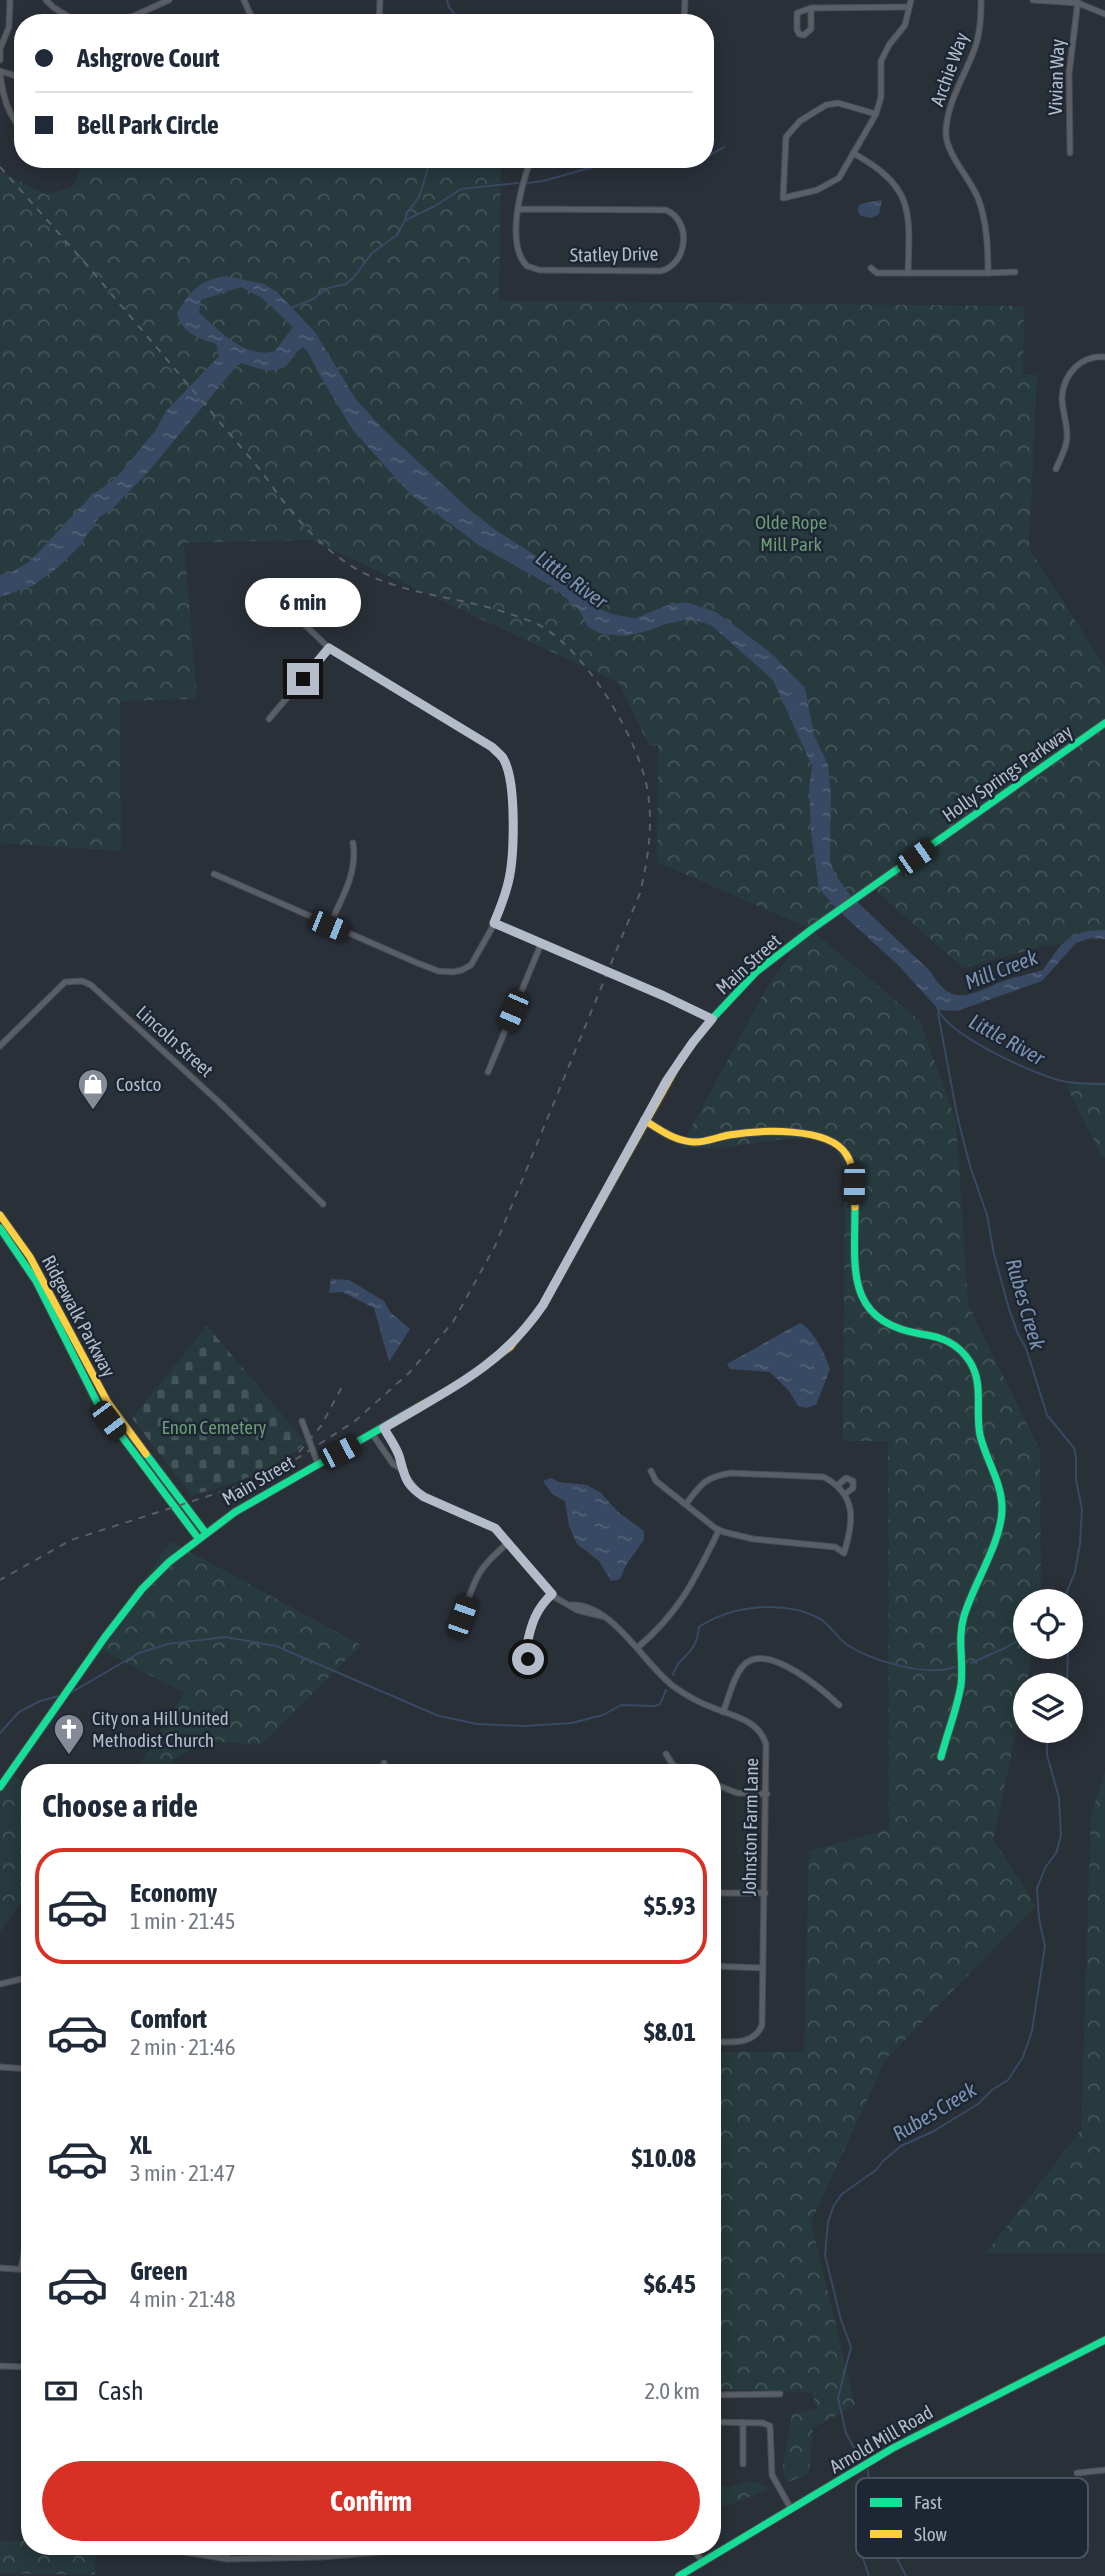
<!DOCTYPE html>
<meta charset="utf-8">
<style>
:root{--surface:#fff;--page:#f2f2f3;--text:#1f2937;--muted:#747a83;--line:#e0e1e3;--accent:#d93025}
body{margin:0;font-family:"Asap Condensed",sans-serif;background:var(--page);color:var(--text);height:100vh;display:flex;flex-direction:column;font-size:26px;white-space:nowrap}
*{box-sizing:border-box;margin:0}
p{font-size:23px;color:var(--muted)}
.icon{flex:none;width:38px;height:38px;fill:none;stroke:currentColor;stroke-width:2;stroke-linecap:round;stroke-linejoin:round}
.map{position:relative;flex:1;overflow:hidden}
.details{position:absolute;left:21px;top:1764px;width:700px;height:791px;display:flex;flex-direction:column;background:var(--surface);border-radius:28px;box-shadow:0 4px 18px #0003}
.details>*{flex:none}
.hud{position:absolute;left:14px;top:14px;width:700px;height:154px;border-radius:28px;box-shadow:0 4px 18px #0003;display:grid;align-content:center;height:154px;padding:0 21px;background:var(--surface)}
.buttons{position:absolute;left:1013px;top:1589px;display:grid;gap:14px}
.buttons a{display:grid;place-items:center;width:70px;height:70px;border-radius:50%;background:var(--surface);box-shadow:0 4px 18px #0003;font-size:35px}
.end{position:absolute;width:32px;height:32px;margin:-16px;border:9px solid #b4bcc9;background:#111;box-shadow:0 0 0 4px #111}
.from{border-radius:50%}
.bubble{position:absolute;height:49px;border-radius:24px;background:var(--surface);box-shadow:0 4px 18px #0003;font-size:23px;font-weight:700;line-height:49px;text-align:center}
.car{position:absolute;width:21px;height:42px;margin:-21px -10px;border-radius:9px;box-shadow:0 0 5px 2px #0007;background:linear-gradient(#222 24%,#8ab4d8 0 40%,#222 0 76%,#8ab4d8 0 86%,#222 0)}
.hud b{display:flex;align-items:center;gap:24px;height:66px;font-size:26px}
.hud b+b{border-top:2px solid var(--line)}
.hud i{width:18px;height:18px;background:var(--text)}
ul{padding:0;list-style:none}
li{display:flex;align-items:center;gap:21px;height:116px;margin:0 14px 10px;padding:0 7px;border:4px solid transparent;border-radius:28px}
li div{flex:1}
li b{display:block;font-size:26px}
li em{font-style:normal;font-weight:700}
li.current{border-color:var(--accent)}
li>.icon{width:63px;height:63px;stroke-width:1.5}
h2{padding:0 21px;font-size:32px;line-height:84px}
.pay{display:flex;align-items:center;gap:18px;height:77px;padding:0 21px;font-size:26px}
.pay p{margin-inline-start:auto}
.button{display:flex;gap:14px;margin-top:auto;padding:14px 21px}
.button a{flex:1;height:80px;border-radius:42px;background:var(--accent);color:#fff;font-size:28px;font-weight:700;line-height:80px;text-align:center}
.map>svg:first-child{display:block}
.forest{fill:url(#forest-crowns)}
.cemetery{fill:url(#cemetery-stones)}
.water{fill:url(#water-ripples);fill-rule:evenodd}
.lines{fill:none;stroke-linecap:round;stroke-linejoin:round}
.stream{stroke:#384963;stroke-width:2}
.street-casing{stroke:#484c53;stroke-width:7}
.fast-casing{stroke:#484c53;stroke-width:9}
.slow-casing{stroke:#484c53;stroke-width:9}
.street{stroke:#5a5e66;stroke-width:5}
.fast{stroke:#16e098;stroke-width:7}
.slow{stroke:#ffcf43;stroke-width:7}
.rail{stroke:#595d64;stroke-width:2;stroke-dasharray:7 7;stroke-linecap:butt}
.route{stroke:#b4bcc9;stroke-width:9}
.labels{text-anchor:middle;dominant-baseline:central;stroke-width:5;stroke-linejoin:round;paint-order:stroke}
.street-label{font-size:19px;fill:#b4bcc9;stroke:#1d2633}
.park-label{font-size:19px;fill:#6b9a76;stroke:#1d2633}
.poi-label{font-size:19px;fill:#b4bcc9;stroke:#1d2633;text-anchor:start}
.water-label{font-size:21px;font-style:italic;fill:#7c92b1;stroke:#1d2633}
.key{fill:#1d2633;stroke:#4a5360;stroke-width:2}
.key-label{font-size:19px;fill:#b4bcc9}
</style>
<div class="map">
<svg width="1105" height="2576" viewBox="0 0 1105 2576">
<defs>
<pattern id="forest-crowns" width="20" height="18" patternUnits="userSpaceOnUse" patternTransform="scale(1.75)"><rect width="20" height="18" fill="#273a3e"/><path d="M2 6a3 3 0 1 1 6 0M12 15a3 3 0 1 1 6 0" fill="none" stroke="#445559"/></pattern>
<pattern id="cemetery-stones" width="16" height="16" patternUnits="userSpaceOnUse" patternTransform="scale(1.75)"><rect width="16" height="16" fill="#273a3e"/><path d="M2 7V4a2 2 0 0 1 4 0v3zM10 15v-3a2 2 0 0 1 4 0v3z" fill="#445559"/></pattern>
<pattern id="water-ripples" width="26" height="14" patternUnits="userSpaceOnUse" patternTransform="scale(1.75)"><rect width="26" height="14" fill="#384963"/><path d="M2 4q2-2 4 0t4 0M15 11q2-2 4 0t4 0" fill="none" stroke="#526178"/></pattern>
</defs>
<rect width="100%" height="100%" fill="#2a3038"/>
<!-- forest -->
<g class="forest">
<path d="M85 159H501L499 301 1024 306 1023 374 1037 375 1029 548 1105 667V938L1043 946 963 968 871 886 809 928 920 1021 956 1121 968 1304 1040 1451 1041 1601H1026V1647H1034L993 1840 1036 1906 886 2059 811 2222 855 2405 813 2428 809 2474 786 2483 783 2467 792 2414 817 2408 812 2393 720 2389 717 2384 712 2383V2123L714 2120 712 2052H804L809 1851 889 1829 888 1441H843L845 1172 838 1150 817 1139H783L720 1148H680L767 987 809 928 657 862 658 745 649 746 619 683 311 540 184 543 197 699 120 701 121 851 0 843V172L47 195 73 186Z"/>
<path d="M1105 1082V1157H1102L1066 1085Z"/>
<path d="M170 1541 361 1645 262 1744 202 1742 173 1760 169 1773H135L184 1693 100 1649Z"/>
<path d="M1105 1771V2253H986L1081 2130 1091 1815Z"/>
<path d="M11 1774 30 1787V1898L21 1903 0 1932V1790Z"/>
<path d="M26 2441H30V2546H95V2575L0 2573V2541H22V2474Z"/>
<path d="M712 2482 729 2488C743 2480 756 2480 770 2489L713 2511Z"/>
</g>
<!-- cemetery -->
<path class="cemetery" d="M207 1326 306 1443C272 1471 233 1485 191 1495L132 1418Z"/>
<!-- water -->
<g class="water">
<path d="M882 200 879 214 871 218 861 216 857 210 860 204Z"/>
<path d="M227 276 264 284 276 291 315 332 355 398 382 428 471 511 497 531 586 588 598 608 615 615 636 618 668 605 686 602 716 612 770 652 805 688 814 735 828 765 831 793 830 861 836 876 850 895 931 972C953 1011 974 992 1006 980 1018 976 1031 974 1043 970 1063 941 1068 931 1105 930V939L1090 938 1076 943 1042 981 957 1011 939 1010 898 965 839 911 819 889 811 833 809 788 812 766 773 680 711 625 691 619 665 624 651 630 625 636 602 634 588 627 579 610 553 587 480 546 410 494 352 429 319 374 308 352 303 347C295 352 293 358 287 365 275 376 254 367 241 363L235 368 148 472 111 510 99 517 80 546 56 569 32 586 0 597V575L8 574 29 562 91 496 117 477 155 431 166 411 219 356 216 344C198 338 181 333 177 313 190 291 201 279 227 276ZM241 287 262 298 293 327 275 351C246 360 219 330 199 313L201 300Z"/>
<path d="M331 1279 349 1280 384 1301 390 1312 410 1329 389 1362 374 1308 342 1292 329 1293Z"/>
<path d="M800 1323C814 1330 825 1354 830 1369L816 1405 806 1408 798 1406 789 1391 770 1372 730 1369 727 1364Z"/>
<path d="M551 1478 559 1482 587 1485 601 1493 618 1512 644 1531V1540L626 1565 620 1579 611 1581 599 1561 577 1544 569 1526 565 1501 552 1494 543 1481Z"/>
</g>
<g class="lines">
<!-- stream -->
<g class="stream">
<path d="M447 0 449 7 461 23"/>
<path d="M705 158 724 147"/>
<path d="M527 183 543 181 593 167 698 159"/>
<path d="M406 220 435 206 461 189 518 183"/>
<path d="M291 308 313 299 328 288 346 284 354 277 372 253 397 235 405 220 407 213 419 197 431 159"/>
<path d="M937 1007C946 1035 1038 1077 1067 1082 1079 1084 1093 1084 1105 1084"/>
<path d="M938 1013 957 1115 970 1166 987 1215 994 1254 1009 1309 1018 1334 1026 1348 1047 1415 1074 1448 1076 1458V1480L1082 1509 1080 1543 1075 1572 1063 1601"/>
<path d="M971 1663 1005 1648 1026 1636"/>
<path d="M673 1675C678 1654 696 1658 699 1627 732 1605 783 1600 819 1618 830 1624 836 1637 846 1644 871 1661 926 1677 955 1667"/>
<path d="M1067 1685 1068 1647"/>
<path d="M70 1693 139 1653 168 1644 225 1637 276 1646 439 1716 477 1724 524 1726 572 1723 603 1715 621 1705 655 1706 660 1704 666 1690"/>
<path d="M0 1733 19 1712 40 1701 59 1696"/>
<path d="M860 2459 846 2433 838 2398 851 2347 841 2320 825 2255 828 2222 834 2205 842 2194 876 2170 883 2161 901 2146 934 2131 978 2104 992 2090 1008 2080 1023 2057 1032 2031 1045 1946 1039 1919 1037 1888 1045 1868 1056 1853 1061 1836 1059 1798 1047 1755V1736L1050 1731"/>
<path d="M868 2470 869 2486 894 2553 906 2576"/>
<path d="M869 2576 861 2553 875 2503"/>
</g>
<!-- street casing -->
<g class="street-casing">
<g id="street">
<path d="M46 0 53 7 78 23"/>
<path d="M244 0 254 23"/>
<path d="M1033 0 1078 3 1105 14"/>
<path d="M811 8V29L804 35 799 34 797 30V13L811 8 909 7"/>
<path d="M118 23 169 0"/>
<path d="M379 23 380 0"/>
<path d="M684 23 685 0"/>
<path d="M0 60V49L9 27 10 0"/>
<path d="M0 71 23 78"/>
<path d="M0 74C3 95 7 115 23 130"/>
<path d="M876 114 838 103 826 105 800 121 786 137 783 198 817 190 839 178 876 114 881 97V61L889 45 905 25 911 0"/>
<path d="M853 153C914 187 910 210 908 273"/>
<path d="M1070 153 1069 74 1078 0"/>
<path d="M518 209 666 210C692 221 688 264 661 271L539 270 527 266C505 244 521 186 531 159"/>
<path d="M871 268 877 273H988C988 248 987 222 978 198 970 179 947 154 946 135 945 107 963 79 973 53 980 36 981 19 981 0"/>
<path d="M988 273 1015 272"/>
<path d="M1056 469C1060 459 1067 448 1067 437 1068 425 1062 411 1062 398 1063 374 1081 355 1105 357"/>
<path d="M269 719 329 648"/>
<path d="M214 874 415 962 438 971 453 972 462 970 471 965 492 928 508 885 512 854V786L506 766 502 758 492 747 329 648 275 596"/>
<path d="M494 923 664 996 712 1019"/>
<path d="M329 926C341 900 358 873 353 843"/>
<path d="M0 1046 65 982 82 981 91 985 220 1103 323 1204"/>
<path d="M488 1072 541 944"/>
<path d="M302 1421 318 1464"/>
<path d="M384 1428 400 1460V1468"/>
<path d="M373 1435 393 1464 400 1468 419 1493 495 1528 556 1598 577 1610 601 1616"/>
<path d="M651 1471 656 1481 715 1528 724 1532 753 1539 835 1547 844 1553C854 1521 857 1495 824 1477L731 1473C705 1477 701 1484 686 1504"/>
<path d="M838 1485 846 1478 853 1481V1488L845 1494"/>
<path d="M571 1605C611 1602 644 1664 673 1686 684 1694 698 1702 711 1707 732 1716 758 1719 766 1744L762 2025C754 2045 732 2042 712 2042"/>
<circle cx="460" cy="1623" r="7"/>
<path d="M462 1617C476 1577 476 1570 509 1542"/>
<circle cx="526" cy="1652" r="7"/>
<path d="M527 1645C531 1624 537 1609 552 1593"/>
<path d="M637 1648C680 1612 695 1579 719 1530"/>
<path d="M723 1712C729 1698 734 1673 746 1663 770 1644 823 1690 839 1705"/>
<path d="M666 1754 673 1765 690 1773"/>
<path d="M383 1773 384 1763"/>
<path d="M712 1783 737 1793 767 1794"/>
<path d="M712 1893H765"/>
<path d="M712 1966 763 1968"/>
<path d="M0 1984 30 1977"/>
<path d="M0 2067 30 2069"/>
<path d="M0 2268 30 2270"/>
<path d="M21 2269 30 2220"/>
<path d="M0 2366 30 2367"/>
<path d="M712 2395 780 2394"/>
<path d="M712 2422 763 2423 770 2426 772 2475 791 2509"/>
<path d="M743 2464V2422"/>
<path d="M1077 2473 1105 2470"/>
<path d="M148 2546 227 2559 321 2557 404 2550 412 2546"/>
<path d="M690 2546 703 2562"/>
<path d="M227 2559V2546"/>
</g>
</g>
<!-- fast casing -->
<g class="fast-casing">
<g id="fast">
<path d="M682 1057 712 1019 756 972 812 929 1105 723"/>
<path d="M855 1207C855 1267 844 1322 921 1334 942 1337 958 1343 970 1362 984 1384 975 1411 980 1435 986 1461 1003 1483 1002 1511 1000 1545 974 1583 964 1616 957 1639 964 1662 961 1685 957 1709 947 1734 941 1757"/>
<path d="M0 1228 36 1281 99 1406 198 1538"/>
<path d="M146 1454 205 1532"/>
<path d="M0 1787 105 1637 142 1589 169 1562 235 1512 418 1407"/>
<path d="M679 2576 893 2448 1105 2340"/>
</g>
</g>
<!-- slow casing -->
<g class="slow-casing">
<g id="slow">
<path d="M644 1120C659 1129 674 1141 693 1142 705 1143 717 1137 729 1135 759 1130 828 1126 846 1154 856 1169 855 1190 855 1207"/>
<path d="M0 1215 30 1257 107 1401 146 1454"/>
<path d="M418 1407 461 1383 510 1347 543 1305 682 1057"/>
</g>
</g>
<!-- street -->
<use href="#street" class="street"/>
<!-- fast -->
<use href="#fast" class="fast"/>
<!-- slow -->
<use href="#slow" class="slow"/>
<!-- rail -->
<g class="rail">
<path d="M0 167 86 264 262 472C289 511 317 546 358 570 406 596 465 597 516 616 524 619 534 622 541 626 588 653 640 741 648 793 653 828 648 859 640 893L495 1246 453 1322 409 1373 355 1421 290 1463 246 1484 71 1540 0 1580"/>
<path d="M299 1452 321 1426 344 1383"/>
</g>
</g>
<g class="lines">
<!-- route -->
<path class="route" d="M303 679 329 648 492 747C495 750 500 754 503 758 517 781 515 861 507 887 504 899 499 911 494 923L664 996 712 1019 693 1042 667 1080 543 1305C501 1367 446 1391 384 1428 389 1438 398 1449 400 1459 405 1478 406 1485 424 1497L495 1528 552 1594C536 1609 531 1624 527 1645L532 1648 533 1652 528 1659"/>
</g>
<!-- icons -->
<defs>
<g id="shop-pin" transform="scale(1.575)"><path d="M0 17L-7.5 6A9.5 9.5 0 1 1 7.5 6Z" fill="#848b96" stroke="#1d2633"/><path d="M-5-2.5h2.3a2.7 3.5 0 0 1 5.4 0H5L5.5 6h-11ZM-1.5-2.5h3a1.5 2.3 0 0 0-3 0Z" fill="#fff"/></g>
<g id="church-pin" transform="scale(1.575)"><path d="M0 17L-7.5 6A9.5 9.5 0 1 1 7.5 6Z" fill="#848b96" stroke="#1d2633"/><path d="M-1.2-6h2.4v3.5h3.3v2.4h-3.3V6h-2.4V-.1h-3.3v-2.4h3.3Z" fill="#fff"/></g>
</defs>
<g fill-rule="evenodd">
<use href="#shop-pin" x="93" y="1084"/>
<use href="#church-pin" x="69" y="1729"/>
</g>
<g class="labels">
<!-- street labels -->
<g class="street-label">
<text transform="translate(949 69) rotate(-70)">Archie Way</text>
<text transform="translate(1056 77) rotate(-88)">Vivian Way</text>
<text transform="translate(614 254) rotate(-1)">Statley Drive</text>
<text transform="translate(1007 773) rotate(-35)">Holly Springs Parkway</text>
<text transform="translate(748 964) rotate(-42)">Main Street</text>
<text transform="translate(175 1041) rotate(42)">Lincoln Street</text>
<text transform="translate(79 1316) rotate(62)">Ridgewalk Parkway</text>
<text transform="translate(258 1480) rotate(-30)">Main Street</text>
<text transform="translate(750 1827) rotate(-89)">Johnston Farm Lane</text>
<text transform="translate(881 2439) rotate(-30)">Arnold Mill Road</text>
</g>
<!-- park labels -->
<g class="park-label">
<text x="791" y="522">Olde Rope<tspan x="791" dy="22">Mill Park</tspan></text>
<text x="214" y="1427">Enon Cemetery</text>
</g>
<!-- poi labels -->
<g class="poi-label">
<text x="116" y="1084">Costco</text>
<text x="92" y="1718">City on a Hill United<tspan x="92" dy="22">Methodist Church</tspan></text>
</g>
<!-- water labels -->
<g class="water-label">
<text transform="translate(572 579) rotate(36)">Little River</text>
<text transform="translate(1001 969) rotate(-21)">Mill Creek</text>
<text transform="translate(1007 1039) rotate(29)">Little River</text>
<text transform="translate(1026 1304) rotate(74)">Rubes Creek</text>
<text transform="translate(934 2111) rotate(-31)">Rubes Creek</text>
</g>
</g>
<!-- legend -->
<rect x="856" y="2478" width="232" height="80" rx="10" class="key"/>
<rect x="870" y="2498" width="32" height="9" fill="#16e098"/>
<rect x="870" y="2530" width="32" height="8" fill="#ffcf43"/>
<g class="key-label">
<text x="914" y="2509">Fast</text>
<text x="914" y="2541">Slow</text>
</g>
</svg>
<div class="buttons">
<a><svg class="icon" aria-label="locate" viewBox="0 0 24 24"><circle cx="12" cy="12" r="6"/><path d="M12 2v4M12 18v4M2 12h4M18 12h4"/></svg></a>
<a><svg class="icon" aria-label="layers" viewBox="0 0 24 24"><path d="M12 4l9 5-9 5-9-5zM3 14l9 5 9-5"/></svg></a>
</div>
<i class="end from" style="left:528px;top:1659px"></i>
<i class="end" style="left:303px;top:679px"></i>
<div class="bubble" style="left:245px;top:578px;width:116px">6 min</div>
<i class="car" style="left:916px;top:857px;rotate:55deg"></i>
<i class="car" style="left:329px;top:926px;rotate:112deg"></i>
<i class="car" style="left:513px;top:1011px;rotate:203deg"></i>
<i class="car" style="left:854px;top:1184px;rotate:181deg"></i>
<i class="car" style="left:109px;top:1420px;rotate:143deg"></i>
<i class="car" style="left:340px;top:1452px;rotate:63deg"></i>
<i class="car" style="left:462px;top:1617px;rotate:19deg"></i>
<div class="hud">
<b><i class="from"></i>Ashgrove Court</b>
<b><i></i>Bell Park Circle</b>
</div>
<section class="details">
<h2>Choose a ride</h2>
<ul>
<li class="current"><svg class="icon" aria-label="car" viewBox="0 0 24 24"><path d="M5 17H2v-5l4-1 3-4h7l3 4 3 1v5h-3M9 17h6M6 11h13"/><circle cx="7" cy="17" r="2"/><circle cx="17" cy="17" r="2"/></svg><div><b>Economy</b><p>1 min · 21:45</p></div><em>$5.93</em></li>
<li><svg class="icon" aria-label="car" viewBox="0 0 24 24"><path d="M5 17H2v-5l4-1 3-4h7l3 4 3 1v5h-3M9 17h6M6 11h13"/><circle cx="7" cy="17" r="2"/><circle cx="17" cy="17" r="2"/></svg><div><b>Comfort</b><p>2 min · 21:46</p></div><em>$8.01</em></li>
<li><svg class="icon" aria-label="car" viewBox="0 0 24 24"><path d="M5 17H2v-5l4-1 3-4h7l3 4 3 1v5h-3M9 17h6M6 11h13"/><circle cx="7" cy="17" r="2"/><circle cx="17" cy="17" r="2"/></svg><div><b>XL</b><p>3 min · 21:47</p></div><em>$10.08</em></li>
<li><svg class="icon" aria-label="car" viewBox="0 0 24 24"><path d="M5 17H2v-5l4-1 3-4h7l3 4 3 1v5h-3M9 17h6M6 11h13"/><circle cx="7" cy="17" r="2"/><circle cx="17" cy="17" r="2"/></svg><div><b>Green</b><p>4 min · 21:48</p></div><em>$6.45</em></li>
</ul>
<div class="pay"><svg class="icon" aria-label="cash" viewBox="0 0 24 24"><path d="M3 7h18v10H3z"/><circle cx="12" cy="12" r="2"/></svg>Cash<p>2.0 km</p></div>
<div class="button"><a>Confirm</a></div>
</section>
</div>
